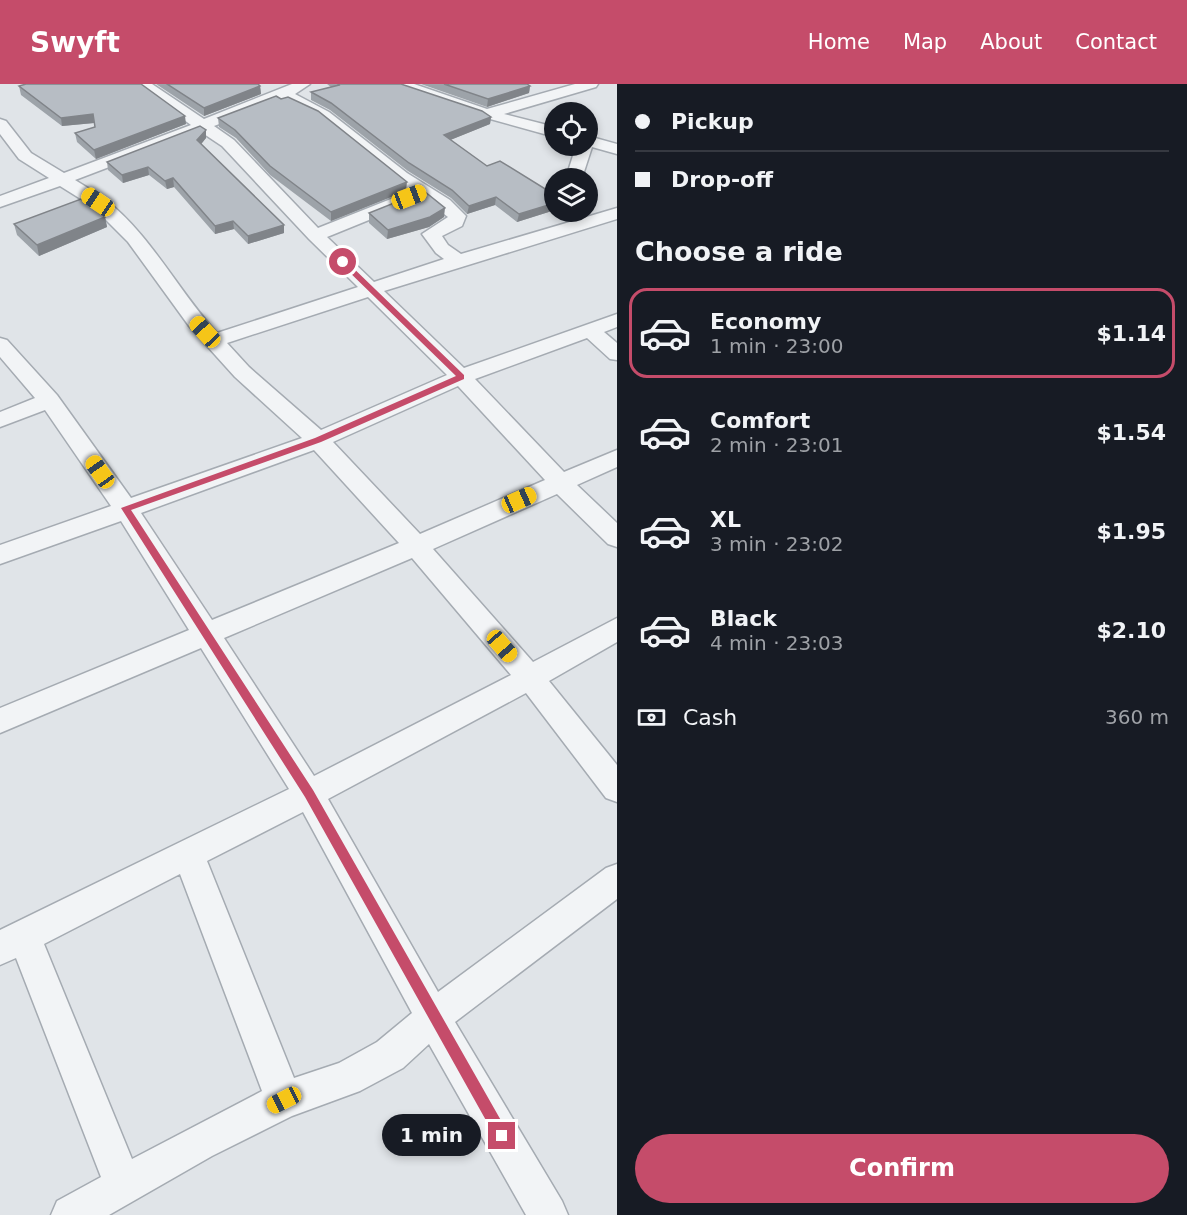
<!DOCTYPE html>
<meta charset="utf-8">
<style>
:root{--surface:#171b24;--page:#20242c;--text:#f1f3f6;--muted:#9ea1a6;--line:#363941;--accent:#c54c6a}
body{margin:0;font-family:"DejaVu Sans",sans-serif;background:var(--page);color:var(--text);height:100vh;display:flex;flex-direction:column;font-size:22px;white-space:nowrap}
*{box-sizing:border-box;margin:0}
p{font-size:20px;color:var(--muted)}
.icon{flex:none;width:33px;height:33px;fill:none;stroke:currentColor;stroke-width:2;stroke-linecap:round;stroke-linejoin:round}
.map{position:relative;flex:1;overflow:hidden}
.details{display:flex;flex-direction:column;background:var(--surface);width:570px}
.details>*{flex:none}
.guide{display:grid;align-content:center;height:132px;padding:0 18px;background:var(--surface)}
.controls{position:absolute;left:544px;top:18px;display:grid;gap:12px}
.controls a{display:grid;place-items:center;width:54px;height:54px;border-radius:50%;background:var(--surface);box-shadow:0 3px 9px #0003;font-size:30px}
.end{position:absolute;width:27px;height:27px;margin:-14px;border:8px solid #c54c6a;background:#fff;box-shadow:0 0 0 3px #fff}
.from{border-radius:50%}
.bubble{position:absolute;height:42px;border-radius:21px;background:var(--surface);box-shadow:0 3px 9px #0003;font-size:20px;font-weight:800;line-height:42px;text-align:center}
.car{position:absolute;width:18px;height:36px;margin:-18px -9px;border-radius:8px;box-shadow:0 0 4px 2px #0007;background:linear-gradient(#f5c518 24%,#345 0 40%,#f5c518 0 76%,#345 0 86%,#f5c518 0)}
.guide b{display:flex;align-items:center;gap:21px;height:57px;font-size:22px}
.guide b+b{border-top:2px solid var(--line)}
.guide i{width:15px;height:15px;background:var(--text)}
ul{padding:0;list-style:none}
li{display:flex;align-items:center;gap:18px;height:90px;margin:0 12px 9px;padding:0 6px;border:3px solid transparent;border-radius:18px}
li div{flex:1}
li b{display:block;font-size:22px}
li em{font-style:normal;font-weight:800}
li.current{border-color:var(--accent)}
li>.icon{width:54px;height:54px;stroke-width:1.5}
h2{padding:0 18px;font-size:27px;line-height:72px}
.pay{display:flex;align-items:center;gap:15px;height:66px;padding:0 18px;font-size:22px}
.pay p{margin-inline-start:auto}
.button{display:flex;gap:12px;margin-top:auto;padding:12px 18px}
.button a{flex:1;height:69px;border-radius:36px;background:var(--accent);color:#fff;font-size:24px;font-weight:800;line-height:69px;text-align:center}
header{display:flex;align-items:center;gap:36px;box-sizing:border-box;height:84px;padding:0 30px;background:var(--accent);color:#fff}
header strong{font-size:28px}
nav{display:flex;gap:33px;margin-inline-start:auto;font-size:21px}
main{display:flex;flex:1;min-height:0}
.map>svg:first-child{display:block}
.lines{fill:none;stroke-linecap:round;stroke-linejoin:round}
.street-casing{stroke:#a5abb2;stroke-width:3}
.street{fill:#f2f4f6;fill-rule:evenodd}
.wall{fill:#9da3a9}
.shaded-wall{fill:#808489}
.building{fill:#b7bdc4;stroke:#808489;stroke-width:1.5}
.route{fill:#c54c6a}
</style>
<header>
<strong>Swyft</strong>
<nav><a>Home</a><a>Map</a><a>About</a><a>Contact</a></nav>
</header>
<main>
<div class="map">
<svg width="617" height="1131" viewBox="0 0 617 1131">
<rect width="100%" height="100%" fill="#e0e4e8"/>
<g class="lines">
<!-- street casing -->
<g class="street-casing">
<g id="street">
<path d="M135 0H152L204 35 292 0H310L295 10 329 28 407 89 450 116 466 132 462 142 442 152 448 161 461 170 617 124V135L384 207 464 284 617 230V243L604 248 617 259V276L610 275 587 254 475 295 564 388 617 366V383L577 401 617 439V463L608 460 557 410 433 465 533 578 617 534V558L549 597 617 681V718L606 714 526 609 328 715 438 908 606 784 617 780V815L455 938 562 1117 568 1131H526L429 960 403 984 360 1007 292 1032 212 1072 109 1131H51L57 1117 101 1093 16 874 0 881V846L289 705 201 564 0 649V624L189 546 121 437 0 480V461L111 422 45 326 0 343V328L35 314 0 273V254L7 256 57 311 131 414 302 354 235 293 189 242 128 158 92 122 60 102 0 123V112L49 94 19 75 0 50V35L6 37 31 69 64 89 191 41ZM282 16 319 34 395 97 411 107 318 144 234 56 214 42ZM201 48 222 62 309 155 358 203 217 249C178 207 150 149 103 114 94 107 84 102 75 96ZM423 114 448 133 422 150 436 169 444 175 374 198 327 153ZM368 213 447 291 321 346 249 283 227 259ZM458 302 545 396 420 450 333 358ZM314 366 399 459 212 536 141 429ZM412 474 511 591 314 692 224 554ZM303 728 412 929 377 958 339 979 294 994 207 777ZM180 790 262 1007 132 1075 44 860Z"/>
<path d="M392 0H414L487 25 575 0H598L596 3 504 30 555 43V53L483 33 394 3Z"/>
<path d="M588 52 617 60V70L592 63 582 94H566L576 62H588Z"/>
</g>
</g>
<!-- street -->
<use href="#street" class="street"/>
</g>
<!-- wall -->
<g class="wall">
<path d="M156 0H258L260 2 261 10 204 32Z"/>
<path d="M327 0H401L491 33 490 40 450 56 487 82 555 111V126L517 138 495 121 467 130 451 114 408 87 330 26 311 16V8L331 3Z"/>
<path d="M421 0H527L530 2 529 9 487 23Z"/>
<path d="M19 2 186 40 96 75 77 58 75 49 95 43 94 39 62 42 21 11Z"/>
<path d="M218 34 406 107 331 137 270 91 236 54 219 43Z"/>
<path d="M206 46V54L201 60 284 141V149L248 160 234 145 215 150 174 103 167 105 149 91 123 99 108 86 107 78Z"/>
<path d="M369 129 444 133 429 143 387 155 369 139Z"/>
<path d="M105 133 107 143 39 172 17 151 14 140Z"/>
</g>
<!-- shaded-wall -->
<g class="shaded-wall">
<path d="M260 2 261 10 204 32V24Z"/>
<path d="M530 2 529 9 487 23 488 15Z"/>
<path d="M93 30 94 39 62 42 61 34Z"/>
<path d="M185 32 186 40 96 75 94 66Z"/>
<path d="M491 33 490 40 443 59 444 51Z"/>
<path d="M206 46V54L198 64 197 56Z"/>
<path d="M148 83 149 91 123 99 122 91Z"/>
<path d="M173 94 174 103 167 105 165 97Z"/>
<path d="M407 98 406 107 331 137V128Z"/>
<path d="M496 113 495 121 467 130 469 122Z"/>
<path d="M555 119V126L517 138 519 130Z"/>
<path d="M445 124 444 133 429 143 387 155 388 146Z"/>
<path d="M105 133 107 143 39 172 37 161Z"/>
<path d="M233 137 234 145 215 150V142Z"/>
<path d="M284 141V149L248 160V152Z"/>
</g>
<!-- building -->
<g class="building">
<path d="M26 0H141L185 32 94 66 75 49 95 43 93 30 61 34 19 2Z"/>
<path d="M167 0H258L260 2 204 24Z"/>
<path d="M338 0H401L482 27 491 33 444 51 487 82 500 77 555 111V119L519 130 496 113 469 122 452 106 409 79 331 19 311 8 339 1Z"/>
<path d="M444 0H527L530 2 488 15Z"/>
<path d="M276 12 281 15 288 13 318 27 407 98 331 128 270 82 235 46 218 34Z"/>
<path d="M200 42 206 46 197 56 284 141 248 152 233 137 215 142 173 94 165 97 148 83 122 91 107 78Z"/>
<path d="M424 107 445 124 430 133 388 146 369 129Z"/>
<path d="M81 115 105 133 37 161 14 140Z"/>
</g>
<!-- route -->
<path class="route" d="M341 177H346L464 291V295L321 358 131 426 313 706 507 1047 509 1052 507 1056 502 1058 497 1056 305 713 121 424 315 354 456 292 341 180Z"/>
</svg>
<div class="controls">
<a><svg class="icon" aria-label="locate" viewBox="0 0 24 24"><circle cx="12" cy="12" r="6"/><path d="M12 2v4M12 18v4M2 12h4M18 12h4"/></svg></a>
<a><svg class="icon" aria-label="layers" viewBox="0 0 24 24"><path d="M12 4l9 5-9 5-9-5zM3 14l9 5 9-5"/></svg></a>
</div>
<i class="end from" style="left:343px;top:178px"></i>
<i class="end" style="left:502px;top:1052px"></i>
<div class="bubble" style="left:382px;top:1030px;width:99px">1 min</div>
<i class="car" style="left:409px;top:113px;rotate:69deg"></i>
<i class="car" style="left:98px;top:118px;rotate:304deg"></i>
<i class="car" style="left:205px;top:248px;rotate:317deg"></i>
<i class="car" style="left:100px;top:388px;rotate:325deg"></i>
<i class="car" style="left:519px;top:416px;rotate:66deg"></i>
<i class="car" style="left:502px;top:562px;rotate:139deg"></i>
<i class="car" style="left:284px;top:1016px;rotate:243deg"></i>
</div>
<section class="details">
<div class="guide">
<b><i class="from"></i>Pickup</b>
<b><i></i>Drop-off</b>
</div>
<h2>Choose a ride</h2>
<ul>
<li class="current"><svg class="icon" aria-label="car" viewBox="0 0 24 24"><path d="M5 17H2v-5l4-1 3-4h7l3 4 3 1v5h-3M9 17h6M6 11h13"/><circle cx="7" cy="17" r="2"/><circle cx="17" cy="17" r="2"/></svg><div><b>Economy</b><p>1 min · 23:00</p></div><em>$1.14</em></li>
<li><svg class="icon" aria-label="car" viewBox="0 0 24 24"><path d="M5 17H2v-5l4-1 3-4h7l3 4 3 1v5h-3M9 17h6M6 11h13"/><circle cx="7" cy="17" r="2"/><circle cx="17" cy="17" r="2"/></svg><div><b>Comfort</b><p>2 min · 23:01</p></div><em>$1.54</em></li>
<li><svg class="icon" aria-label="car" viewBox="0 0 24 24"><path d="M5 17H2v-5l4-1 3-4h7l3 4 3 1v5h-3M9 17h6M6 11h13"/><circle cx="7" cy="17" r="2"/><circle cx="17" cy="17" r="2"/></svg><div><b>XL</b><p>3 min · 23:02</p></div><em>$1.95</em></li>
<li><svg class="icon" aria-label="car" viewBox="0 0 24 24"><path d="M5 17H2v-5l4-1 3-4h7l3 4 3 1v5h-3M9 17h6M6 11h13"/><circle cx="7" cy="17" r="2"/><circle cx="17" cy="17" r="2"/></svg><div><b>Black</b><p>4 min · 23:03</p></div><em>$2.10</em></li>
</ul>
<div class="pay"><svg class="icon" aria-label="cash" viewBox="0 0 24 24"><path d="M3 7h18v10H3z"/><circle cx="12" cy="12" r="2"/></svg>Cash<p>360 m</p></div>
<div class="button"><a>Confirm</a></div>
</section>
</main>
